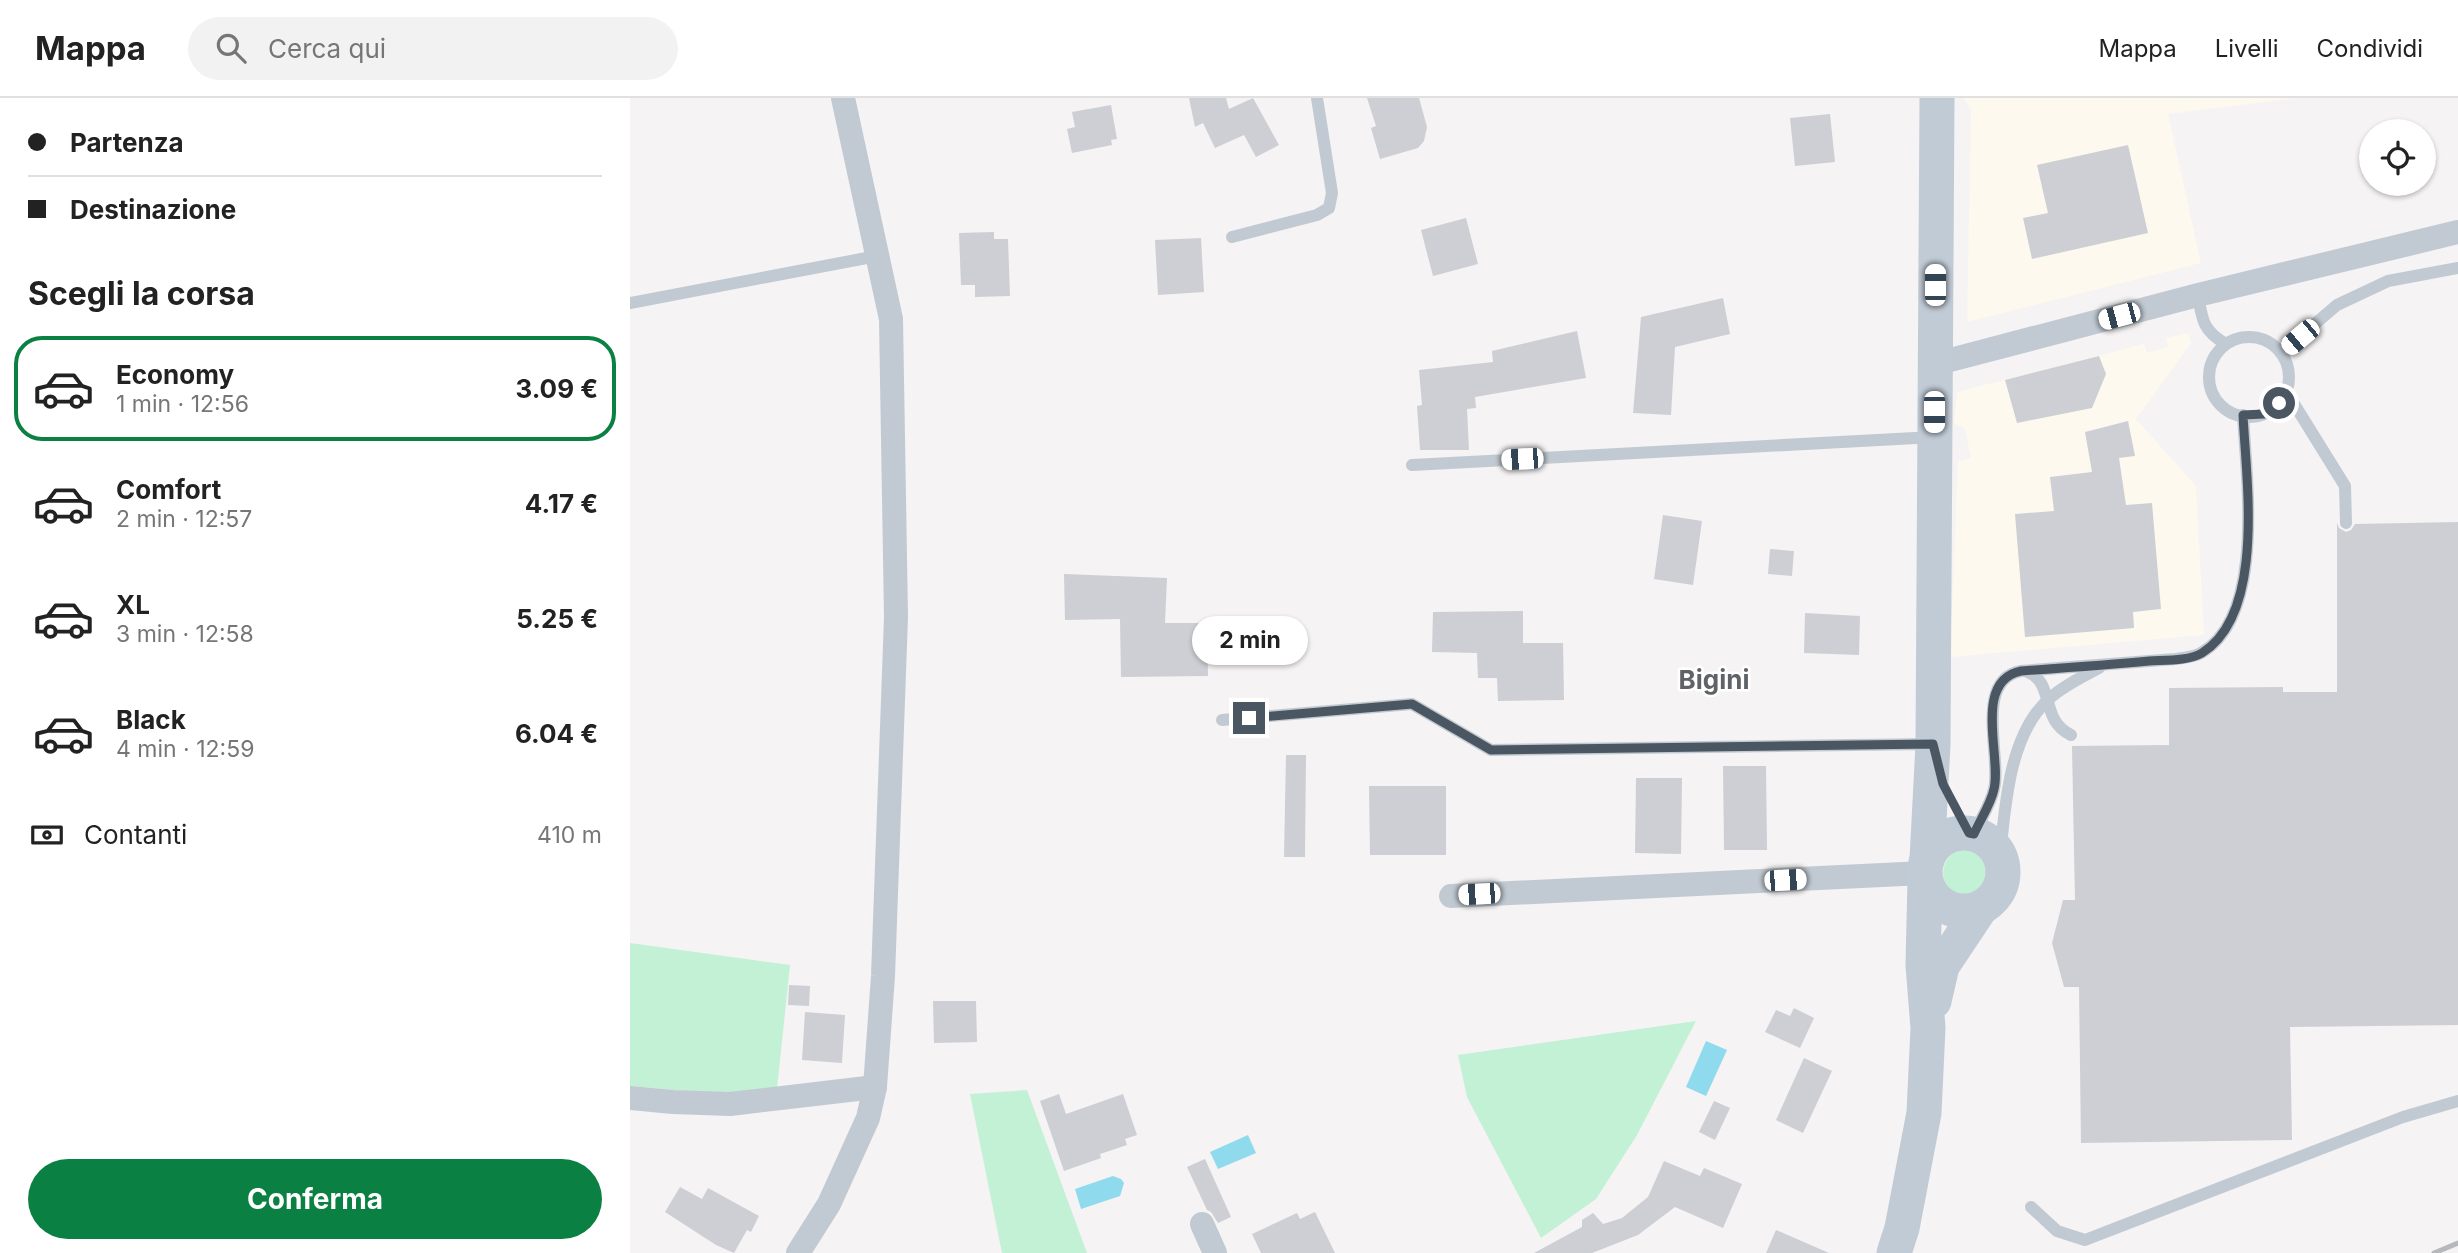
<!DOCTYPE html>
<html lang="it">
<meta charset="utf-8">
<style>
:root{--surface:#fff;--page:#f2f2f2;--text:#222;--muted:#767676;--line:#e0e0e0;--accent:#0b8043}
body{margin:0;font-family:Inter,sans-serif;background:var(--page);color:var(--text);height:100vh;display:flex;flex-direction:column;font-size:26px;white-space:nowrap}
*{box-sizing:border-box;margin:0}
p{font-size:23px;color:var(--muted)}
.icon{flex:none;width:38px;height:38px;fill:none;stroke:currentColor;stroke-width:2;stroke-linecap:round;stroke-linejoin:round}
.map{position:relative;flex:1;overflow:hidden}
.side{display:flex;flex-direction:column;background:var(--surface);width:630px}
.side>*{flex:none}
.guide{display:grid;align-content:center;height:154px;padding:0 28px;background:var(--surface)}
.buttons{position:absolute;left:1729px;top:21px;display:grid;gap:14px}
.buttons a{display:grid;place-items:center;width:77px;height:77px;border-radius:50%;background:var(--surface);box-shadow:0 2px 5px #0004;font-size:35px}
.end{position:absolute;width:32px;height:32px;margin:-16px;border:9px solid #4a5661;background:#fff;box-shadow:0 0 0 4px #fff}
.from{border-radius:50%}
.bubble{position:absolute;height:49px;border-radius:24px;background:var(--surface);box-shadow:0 2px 5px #0004;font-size:23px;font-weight:700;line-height:49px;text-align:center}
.car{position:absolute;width:21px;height:42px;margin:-21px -10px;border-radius:9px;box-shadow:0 0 5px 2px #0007;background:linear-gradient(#fff 24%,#345 0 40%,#fff 0 76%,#345 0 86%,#fff 0)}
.guide b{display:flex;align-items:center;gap:24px;height:66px;font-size:26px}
.guide b+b{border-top:2px solid var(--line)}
.guide i{width:18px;height:18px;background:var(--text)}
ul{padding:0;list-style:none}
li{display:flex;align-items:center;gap:21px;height:105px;margin:0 14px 10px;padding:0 14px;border:4px solid transparent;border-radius:28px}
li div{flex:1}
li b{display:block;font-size:26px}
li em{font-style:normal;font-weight:700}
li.on{border-color:var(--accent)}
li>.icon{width:63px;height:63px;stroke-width:1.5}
h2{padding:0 28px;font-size:32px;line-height:84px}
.pay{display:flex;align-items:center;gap:18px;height:77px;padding:0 28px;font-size:26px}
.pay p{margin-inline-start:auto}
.primary-button{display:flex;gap:14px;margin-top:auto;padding:14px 28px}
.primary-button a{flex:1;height:80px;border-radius:42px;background:var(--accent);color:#fff;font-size:28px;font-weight:700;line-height:80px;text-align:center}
header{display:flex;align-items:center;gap:42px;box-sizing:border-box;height:98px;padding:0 35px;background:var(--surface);border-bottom:2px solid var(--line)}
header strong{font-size:33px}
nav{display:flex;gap:38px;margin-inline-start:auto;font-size:24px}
.search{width:490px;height:63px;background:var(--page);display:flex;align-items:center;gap:18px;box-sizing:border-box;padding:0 24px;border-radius:38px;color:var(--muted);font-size:26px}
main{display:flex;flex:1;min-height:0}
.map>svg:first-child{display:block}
.commercial{fill:#fdf9ef}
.green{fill:#c3f1d5}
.water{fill:#90daee}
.building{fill:#cdcfd5}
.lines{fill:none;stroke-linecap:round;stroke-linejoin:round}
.lane{stroke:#c1cad2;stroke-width:12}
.street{stroke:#c1cad2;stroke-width:24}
.secondary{stroke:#c1cbd6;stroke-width:35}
.rail{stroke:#b5b8bd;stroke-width:5}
.route{stroke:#4a5661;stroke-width:9}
.labels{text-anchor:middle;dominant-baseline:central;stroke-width:5;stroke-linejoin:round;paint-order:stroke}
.district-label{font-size:26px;font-weight:bold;fill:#5f6368;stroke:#fff}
</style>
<header>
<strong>Mappa</strong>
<div class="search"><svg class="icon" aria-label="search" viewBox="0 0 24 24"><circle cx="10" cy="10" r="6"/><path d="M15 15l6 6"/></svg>Cerca qui</div>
<nav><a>Mappa</a><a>Livelli</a><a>Condividi</a></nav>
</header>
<main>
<section class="side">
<div class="guide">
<b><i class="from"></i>Partenza</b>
<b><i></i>Destinazione</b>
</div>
<h2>Scegli la corsa</h2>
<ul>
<li class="on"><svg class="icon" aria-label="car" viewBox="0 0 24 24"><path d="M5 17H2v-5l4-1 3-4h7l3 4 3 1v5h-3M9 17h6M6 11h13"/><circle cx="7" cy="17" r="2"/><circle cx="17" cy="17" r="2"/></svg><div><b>Economy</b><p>1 min · 12:56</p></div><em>3.09 €</em></li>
<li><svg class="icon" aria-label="car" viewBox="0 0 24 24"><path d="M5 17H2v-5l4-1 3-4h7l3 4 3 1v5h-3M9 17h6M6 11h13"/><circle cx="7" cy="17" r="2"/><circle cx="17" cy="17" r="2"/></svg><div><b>Comfort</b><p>2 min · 12:57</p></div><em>4.17 €</em></li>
<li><svg class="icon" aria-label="car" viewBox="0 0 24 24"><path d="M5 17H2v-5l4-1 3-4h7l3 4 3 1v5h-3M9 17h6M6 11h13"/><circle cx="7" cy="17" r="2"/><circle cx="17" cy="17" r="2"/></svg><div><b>XL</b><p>3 min · 12:58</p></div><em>5.25 €</em></li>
<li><svg class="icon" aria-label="car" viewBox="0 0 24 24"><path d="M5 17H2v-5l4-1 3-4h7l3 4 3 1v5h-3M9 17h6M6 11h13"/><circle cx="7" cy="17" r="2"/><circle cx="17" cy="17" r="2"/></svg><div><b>Black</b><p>4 min · 12:59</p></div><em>6.04 €</em></li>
</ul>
<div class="pay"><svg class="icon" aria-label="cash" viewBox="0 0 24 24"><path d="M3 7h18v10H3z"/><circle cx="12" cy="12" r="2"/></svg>Contanti<p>410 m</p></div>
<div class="primary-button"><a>Conferma</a></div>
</section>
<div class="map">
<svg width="1828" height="1155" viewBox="0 0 1828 1155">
<rect width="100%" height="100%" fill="#f5f3f3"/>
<!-- commercial -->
<g class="commercial">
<path d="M1333 0H1665L1538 16 1571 165 1337 224 1341 11Z"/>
<path d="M1558 235 1561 245 1506 321 1566 388 1574 537 1320 559 1328 363 1341 360 1335 331 1324 325 1327 294 1514 246 1517 255 1538 249 1536 240Z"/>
</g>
<!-- green -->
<g class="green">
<circle cx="1337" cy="775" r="24"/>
<path d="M0 845 160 867 147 991 99 997 0 988Z"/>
<path d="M1066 923 1007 1037 966 1101 911 1140 837 999 828 957Z"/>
<path d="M397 992 457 1155H372L340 996Z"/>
</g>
<!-- water -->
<g class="water">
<path d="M1076 943 1097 952 1076 998 1056 989Z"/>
<path d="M618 1037 626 1055 588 1071 580 1054Z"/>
<path d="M483 1078 491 1081 494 1085 490 1098 451 1111 445 1091Z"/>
</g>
<!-- building -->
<g class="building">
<path d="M559 0H596L599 11 623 0 649 47 626 59 614 37 585 50 573 25 565 29Z"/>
<path d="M737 0H789L797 29 794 43 788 50 750 61 741 30 746 28Z"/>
<path d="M481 7 487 41 481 42 482 47 442 55 437 31 445 29 442 14Z"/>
<path d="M1200 16 1205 64 1165 68 1160 20Z"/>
<path d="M1498 47 1518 135 1402 161 1393 120 1418 115 1407 67Z"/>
<path d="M836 120 848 166 803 178 791 132Z"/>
<path d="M364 134V141H378L380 198 345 199V187H331L329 135Z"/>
<path d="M571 140 574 194 528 197 525 142Z"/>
<path d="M1093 200 1100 236 1045 249 1041 317 1003 315 1011 219Z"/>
<path d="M947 233 956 280 845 299 846 310 837 311 839 352H790L787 308 792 307 789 272 863 264 862 253Z"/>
<path d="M1469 258 1476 276 1462 310 1387 325 1375 282Z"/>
<path d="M1498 323 1505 358 1489 360 1496 407 1522 405 1531 511 1503 514 1504 530 1395 539 1385 416 1424 413 1420 379 1462 374 1455 334Z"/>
<path d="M1033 417 1072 423 1063 487 1024 481Z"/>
<path d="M1828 424V927L1660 929 1662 1042 1451 1045 1449 889H1434L1422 845 1433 802H1445L1442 648 1539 647V590L1653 589V594H1707V425L1709 430 1716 434 1721 432 1725 426Z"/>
<path d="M1140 451 1164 453 1162 478 1138 476Z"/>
<path d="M434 476 537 480 535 525H577L578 578 491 579 490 521 435 522Z"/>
<path d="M893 513V545H933L934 602 868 603 867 580H848L847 555 802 554 803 514Z"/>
<path d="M1175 515 1230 518 1229 557 1174 555Z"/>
<path d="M656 657H676L675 759H654Z"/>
<path d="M1093 668H1136L1137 752H1094Z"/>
<path d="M1006 680H1052L1051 756 1005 755Z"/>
<path d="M739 688H816V757H740Z"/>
<path d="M159 887 180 888 179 908 158 907Z"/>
<path d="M303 903H346L347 944 304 945Z"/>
<path d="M1164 910 1184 920 1170 950 1135 934 1146 912 1160 918Z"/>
<path d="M175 914 215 917 212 965 172 962Z"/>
<path d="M1174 960 1202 973 1173 1035 1146 1022Z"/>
<path d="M429 996 436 1016 493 996 507 1037 495 1041 497 1047 470 1056 471 1060 434 1073 410 1003Z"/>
<path d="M1084 1003 1100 1010 1085 1042 1069 1034Z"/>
<path d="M575 1061 601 1119 588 1125 581 1114 577 1112 557 1069Z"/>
<path d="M1034 1063 1070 1078 1074 1070 1112 1086 1093 1130 1045 1109 1008 1137 962 1155H904L952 1129V1122L963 1115 973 1126 992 1120 1018 1099Z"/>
<path d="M50 1089 72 1101 78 1090 129 1118 121 1134 117 1132 104 1155 86 1147 35 1114Z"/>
<path d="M685 1114 705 1155H631L622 1136 667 1115 670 1121Z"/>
<path d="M1146 1132 1199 1155H1136Z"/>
</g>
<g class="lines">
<!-- lane -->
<g class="lane">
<path d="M602 139 687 117 699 110 702 95 687 0"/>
<path d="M1568 197C1572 222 1573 233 1596 246"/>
<path d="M0 205 247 158"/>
<circle cx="1619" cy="279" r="40"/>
<path d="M1651 255 1707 207 1758 183 1828 170"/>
<path d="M1656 293 1715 388 1716 425"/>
<path d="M782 367 1304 339"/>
<path d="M1396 573C1426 584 1409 622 1441 637"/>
<path d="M592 622 782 606 861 652 1300 646"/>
<path d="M1344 736C1350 722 1361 706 1364 691 1372 660 1343 582 1391 573L1545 561C1553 560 1564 559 1571 555 1636 518 1616 379 1613 317"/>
<path d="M1370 758C1375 709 1379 636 1419 601 1433 588 1452 579 1469 570"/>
<path d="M1401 1109 1427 1133 1455 1142 1773 1019 1828 1003"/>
</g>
<!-- street -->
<g class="street">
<path d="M1305 266 1568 197 1828 134"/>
<path d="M821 798 1294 775"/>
<path d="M0 1000 43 1004 100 1006 245 989"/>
<path d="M572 1126 585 1155"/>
<path d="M168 1155 199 1106 238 1020 245 989 253 878 266 519 261 221 213 0"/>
</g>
<!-- secondary -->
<g class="secondary">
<circle cx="1334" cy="774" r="39"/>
<path d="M1297 762 1303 646 1307 0"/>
<path d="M1304 903 1312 868 1350 811"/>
<path d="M1264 1155 1272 1130 1294 1015 1298 930 1293 867 1295 782"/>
</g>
<!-- rail -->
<path class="rail" d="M1804 1155 1828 1145"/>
</g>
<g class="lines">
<!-- route -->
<path class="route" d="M619 620 782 606 861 652 1303 646 1313 686 1339 735 1344 736C1350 722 1361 706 1364 691 1372 660 1342 583 1391 573 1434 570 1477 567 1519 563 1535 562 1559 563 1572 555 1636 515 1616 381 1613 317L1634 316 1649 305"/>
</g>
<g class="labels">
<!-- district labels -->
<g class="district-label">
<text x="1084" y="581">Bigini</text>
</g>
</g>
</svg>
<div class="buttons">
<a><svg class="icon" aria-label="locate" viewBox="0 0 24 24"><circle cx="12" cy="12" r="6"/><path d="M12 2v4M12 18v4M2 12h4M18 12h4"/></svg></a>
</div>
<i class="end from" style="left:1649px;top:305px"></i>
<i class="end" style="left:619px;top:620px"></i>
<div class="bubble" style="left:562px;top:518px;width:116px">2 min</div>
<i class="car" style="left:1305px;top:187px;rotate:0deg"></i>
<i class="car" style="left:1489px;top:218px;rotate:255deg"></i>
<i class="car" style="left:1670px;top:239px;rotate:230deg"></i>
<i class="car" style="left:1304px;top:314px;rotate:180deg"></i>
<i class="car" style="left:892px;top:361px;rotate:267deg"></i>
<i class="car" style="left:1155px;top:782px;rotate:87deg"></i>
<i class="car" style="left:849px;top:796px;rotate:267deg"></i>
</div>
</main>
